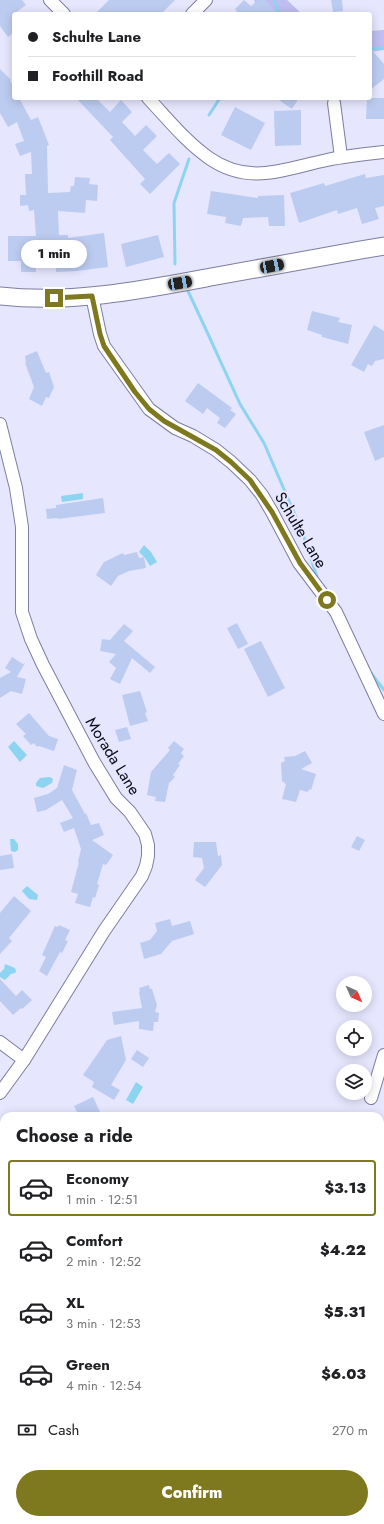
<!DOCTYPE html>
<meta charset="utf-8">
<style>
:root{--surface:#fff;--page:#f2f2f2;--text:#202124;--muted:#757577;--line:#e0e0e0;--accent:#7e791f}
body{margin:0;font-family:Jost,sans-serif;background:var(--page);color:var(--text);height:100vh;display:flex;flex-direction:column;font-size:15px;white-space:nowrap}
*{box-sizing:border-box;margin:0}
p{font-size:13px;color:var(--muted)}
.icon{flex:none;width:22px;height:22px;fill:none;stroke:currentColor;stroke-width:2;stroke-linecap:round;stroke-linejoin:round}
.map{position:relative;flex:1;overflow:hidden}
.panel{position:absolute;left:0px;top:1112px;width:384px;height:412px;display:flex;flex-direction:column;background:var(--surface);border-radius:12px 12px 0 0;box-shadow:0 2px 10px #0003}
.panel>*{flex:none}
.top-card{position:absolute;left:12px;top:12px;width:360px;height:88px;border-radius:4px;box-shadow:0 2px 10px #0003;display:grid;align-content:center;height:88px;padding:0 16px;background:var(--surface)}
.needle{width:26px;rotate:135deg}
.fabs{position:absolute;left:336px;top:976px;display:grid;gap:8px}
.fabs a{display:grid;place-items:center;width:36px;height:36px;border-radius:50%;background:var(--surface);box-shadow:0 2px 10px #0003;font-size:20px}
.end{position:absolute;width:18px;height:18px;margin:-9px;border:5px solid #7e791f;background:#fff;box-shadow:0 0 0 2px #fff}
.from{border-radius:50%}
.bubble{position:absolute;height:28px;border-radius:14px;background:var(--surface);box-shadow:0 2px 10px #0003;font-size:13px;font-weight:800;line-height:28px;text-align:center}
.car{position:absolute;width:12px;height:24px;margin:-12px -6px;border-radius:5px;box-shadow:0 0 3px 1px #0007;background:linear-gradient(#222 24%,#8ab4d8 0 40%,#222 0 76%,#8ab4d8 0 86%,#222 0)}
.top-card b{display:flex;align-items:center;gap:14px;height:38px;font-size:15px}
.top-card b+b{border-top:1px solid var(--line)}
.top-card i{width:10px;height:10px;background:var(--text)}
ul{padding:0;list-style:none}
li{display:flex;align-items:center;gap:12px;height:56px;margin:0 8px 6px;padding:0 8px;border:2px solid transparent;border-radius:4px}
li div{flex:1}
li b{display:block;font-size:15px}
li em{font-style:normal;font-weight:800}
li.active{border-color:var(--accent)}
li>.icon{width:36px;height:36px;stroke-width:1.5}
h2{padding:0 16px;font-size:18px;line-height:48px}
.pay{display:flex;align-items:center;gap:10px;height:44px;padding:0 16px;font-size:15px}
.pay p{margin-inline-start:auto}
.action{display:flex;gap:8px;margin-top:auto;padding:8px 16px}
.action a{flex:1;height:46px;border-radius:24px;background:var(--accent);color:#fff;font-size:16px;font-weight:800;line-height:46px;text-align:center}
.map>svg:first-child{display:block}
.green{fill:#bfbdf1}
.water{fill:#8dd4f2}
.lines{fill:none;stroke-linecap:round;stroke-linejoin:round}
.stream{stroke:#8dd4f2;stroke-width:3}
.building{fill:#bcccf1}
.street-casing{stroke:#7e7da2;stroke-width:14}
.secondary-casing{stroke:#7e7da2;stroke-width:19}
.street{stroke:#fff;stroke-width:12}
.secondary{stroke:#fff;stroke-width:17}
.route{stroke:#7e791f;stroke-width:5}
.labels{text-anchor:middle;dominant-baseline:central;stroke-width:4;stroke-linejoin:round;paint-order:stroke}
.street-label{font-size:16px;fill:#0c0b18;stroke:#e6e6fe}
</style>
<div class="map">
<svg width="384" height="1524" viewBox="0 0 384 1524">
<rect width="100%" height="100%" fill="#e6e6fe"/>
<!-- green -->
<g class="green">
<path d="M254 0H287L302 14H261L258 11Z"/>
<path d="M384 30V50L370 52V31Z"/>
</g>
<!-- water -->
<g class="water">
<path d="M83 493V499L62 502 61 496Z"/>
<path d="M144 545 151 552 157 562 150 566 145 558 139 552Z"/>
<path d="M14 741 27 755 20 762 8 747Z"/>
<path d="M50 777 53 779 52 783 43 788 36 786V783L40 778Z"/>
<path d="M10 839H14L18 844V850L15 852 11 851Z"/>
<path d="M27 886 38 895 37 900 29 899 22 891Z"/>
<path d="M5 964 15 968 16 971 15 973 11 974 5 980 0 977V973L4 969Z"/>
<path d="M136 1082 143 1087 133 1104 126 1100Z"/>
</g>
<g class="lines">
<!-- stream -->
<g class="stream">
<path d="M274 0 280 14"/>
<path d="M370 49 384 48"/>
<path d="M209 115 220 98"/>
<path d="M175 264 174 203 189 159"/>
<path d="M188 291 208 334 240 404 264 443 302 531 318 580"/>
<path d="M371 673 384 690"/>
</g>
</g>
<!-- building -->
<g class="building">
<path d="M0 0H22L26 5 14 14V32L8 37 0 26Z"/>
<path d="M109 0H175L161 14H95Z"/>
<path d="M244 0 251 6 258 0H265L278 14H239L235 9Z"/>
<path d="M331 0H342L343 11 333 12Z"/>
<path d="M370 48 384 64V79L370 90Z"/>
<path d="M0 69 11 80 10 81 14 88V98H19L31 120 38 117 49 145 47 146 48 193 70 192 71 186H74L75 177 90 178 89 184 98 185 97 201 86 200 85 213 58 211 59 235H68V238L104 233 108 267 77 271 56 272V255L36 256V272H21V261H8V236H36L34 210 29 211 28 205 20 206V195H26L25 174H32L31 152 20 156 15 144 24 141 17 122 8 127 0 113Z"/>
<path d="M76 98H96L110 112 121 100 132 112 122 122 135 136 146 125 157 136 143 150 157 164 169 153 180 164 150 194 140 184 145 179 110 140 113 137Z"/>
<path d="M276 98H299L292 109Z"/>
<path d="M367 98H384V119H366Z"/>
<path d="M235 107 265 123 251 150 221 135Z"/>
<path d="M301 110V145L275 146 274 111Z"/>
<path d="M365 174 366 178 384 175V206L375 208 379 219 362 224 357 208 338 214 337 210 299 223 290 193 324 183 325 186Z"/>
<path d="M211 191 258 198V196L284 195 285 226H269L268 217 243 218 241 226 225 223 226 217 207 214Z"/>
<path d="M158 235 164 257 126 267 121 244Z"/>
<path d="M312 311 340 318 338 322 352 325 348 344 322 337V335L307 330Z"/>
<path d="M374 325 384 331V359L375 361 372 366 368 364 364 372 351 365Z"/>
<path d="M37 351 46 373 49 372 54 387 49 398 46 397 42 406 29 399 34 387 25 363H26L25 356Z"/>
<path d="M198 383 232 408 230 410 236 414 225 428 217 423 220 418 207 408 203 414 185 401Z"/>
<path d="M384 425V457L375 461 364 432Z"/>
<path d="M103 498 105 513 58 519V518L47 519 46 509 56 508V505Z"/>
<path d="M137 552 139 558 144 557 146 568 129 571 118 576 111 586 96 575 104 562 123 553 124 555Z"/>
<path d="M237 623 248 644 238 649 227 628Z"/>
<path d="M124 624 133 631 124 641 155 667 150 673 132 658 120 684 110 679 116 668 109 662 116 654 100 651 102 639 110 640Z"/>
<path d="M261 641 285 688 268 697 244 649Z"/>
<path d="M12 657 23 664 25 663 17 677 26 679 22 694 11 691 0 698V678L11 672 5 668Z"/>
<path d="M140 691 147 712 145 713 148 721 130 726 122 695Z"/>
<path d="M29 713 49 736 58 739 54 751 39 746 37 747 34 743 31 745 23 736 26 734 16 724Z"/>
<path d="M127 727 131 739 119 742 115 730Z"/>
<path d="M174 741 184 749 181 753 184 756 178 764 180 765 173 775 175 777 169 783 165 802 155 801 156 797 147 795 151 772 170 750 168 748Z"/>
<path d="M305 751 312 763 301 769 316 774 311 790 309 789 308 792 300 790 296 802 282 799 286 784 282 781 281 763 285 761 284 757 295 756Z"/>
<path d="M64 765 77 770 72 790 85 814 86 813 91 825 99 823 104 835 92 840 113 855 106 865 103 864 97 884 99 885 95 898 93 897 90 907 75 903 78 894 71 892 79 862H78L81 849 74 828 64 832 60 823 73 818 62 800 46 810 37 812 34 798 48 794 57 788Z"/>
<path d="M357 836 365 840 359 851 351 847Z"/>
<path d="M194 842H216L218 856 221 855 222 865 205 887 195 880 204 868 202 858 193 857Z"/>
<path d="M12 854 14 868 0 870V856Z"/>
<path d="M14 896 31 911 9 938 12 941 0 954V913Z"/>
<path d="M170 919 172 926 190 921 194 934 172 941 161 954 144 959 140 943 150 940 157 931 155 923Z"/>
<path d="M59 925 70 930 65 940 68 941 62 953 60 952 47 976 39 971 46 957 42 955 55 926 58 927Z"/>
<path d="M0 979 16 996 22 990 32 1000 22 1009 21 1008 13 1015 0 1001Z"/>
<path d="M149 985 150 989H152L157 1005 155 1012 159 1013 158 1022H154L153 1031 139 1029V1021L114 1025 112 1012 142 1008 139 992 140 991 139 988Z"/>
<path d="M121 1036 126 1060 111 1085 120 1090 114 1100 92 1087 94 1082 83 1075 107 1040Z"/>
<path d="M137 1050 149 1058 143 1067 131 1059Z"/>
<path d="M93 1097 102 1116H79L74 1106Z"/>
</g>
<g class="lines">
<!-- street casing -->
<g class="street-casing">
<g id="street">
<path d="M50 0 64 14"/>
<path d="M192 14 206 0"/>
<path d="M148 98C167 118 186 142 209 158 249 186 284 169 327 160 346 156 365 154 384 152"/>
<path d="M334 103 341 157"/>
<path d="M92 296 100 334 104 346 149 409 175 428 193 436 216 450 231 462 250 480 262 495 272 512 299 563 336 612 384 714"/>
<path d="M0 424 16 488 22 527V612L31 639 43 665 94 762 116 798 130 812 145 834 148 845V856L146 866 142 876 104 931 24 1060 0 1093"/>
<path d="M0 1042 24 1060"/>
<path d="M371 1098 384 1055"/>
<path d="M0 1202 4 1210"/>
<path d="M0 1297 4 1285"/>
</g>
</g>
<!-- secondary casing -->
<g class="secondary-casing">
<path id="secondary" d="M0 296C71 304 142 290 211 277 268 267 326 256 384 246"/>
</g>
<!-- street -->
<use href="#street" class="street"/>
<!-- secondary -->
<use href="#secondary" class="secondary"/>
</g>
<g class="lines">
<!-- route -->
<path class="route" d="M54 298 92 296 100 334 104 346 135 392 149 409 164 421 216 450 231 462 250 480 272 512 300 563 327 600"/>
</g>
<g class="labels">
<!-- street labels -->
<g class="street-label">
<text transform="translate(301 530) rotate(59)">Schulte Lane</text>
<text transform="translate(113 756) rotate(58)">Morada Lane</text>
</g>
</g>
</svg>
<div class="fabs">
<a><svg class="needle" viewBox="-14 -14 28 28"><path d="M0-13l5 13h-10z" fill="#e53935"/><path d="M0 13l5-13h-10z" fill="#757577"/></svg></a>
<a><svg class="icon" aria-label="locate" viewBox="0 0 24 24"><circle cx="12" cy="12" r="6"/><path d="M12 2v4M12 18v4M2 12h4M18 12h4"/></svg></a>
<a><svg class="icon" aria-label="layers" viewBox="0 0 24 24"><path d="M12 4l9 5-9 5-9-5zM3 14l9 5 9-5"/></svg></a>
</div>
<i class="end from" style="left:327px;top:600px"></i>
<i class="end" style="left:54px;top:298px"></i>
<div class="bubble" style="left:21px;top:240px;width:66px">1 min</div>
<i class="car" style="left:272px;top:266px;rotate:79deg"></i>
<i class="car" style="left:180px;top:283px;rotate:80deg"></i>
<div class="top-card">
<b><i class="from"></i>Schulte Lane</b>
<b><i></i>Foothill Road</b>
</div>
<section class="panel">
<h2>Choose a ride</h2>
<ul>
<li class="active"><svg class="icon" aria-label="car" viewBox="0 0 24 24"><path d="M5 17H2v-5l4-1 3-4h7l3 4 3 1v5h-3M9 17h6M6 11h13"/><circle cx="7" cy="17" r="2"/><circle cx="17" cy="17" r="2"/></svg><div><b>Economy</b><p>1 min · 12:51</p></div><em>$3.13</em></li>
<li><svg class="icon" aria-label="car" viewBox="0 0 24 24"><path d="M5 17H2v-5l4-1 3-4h7l3 4 3 1v5h-3M9 17h6M6 11h13"/><circle cx="7" cy="17" r="2"/><circle cx="17" cy="17" r="2"/></svg><div><b>Comfort</b><p>2 min · 12:52</p></div><em>$4.22</em></li>
<li><svg class="icon" aria-label="car" viewBox="0 0 24 24"><path d="M5 17H2v-5l4-1 3-4h7l3 4 3 1v5h-3M9 17h6M6 11h13"/><circle cx="7" cy="17" r="2"/><circle cx="17" cy="17" r="2"/></svg><div><b>XL</b><p>3 min · 12:53</p></div><em>$5.31</em></li>
<li><svg class="icon" aria-label="car" viewBox="0 0 24 24"><path d="M5 17H2v-5l4-1 3-4h7l3 4 3 1v5h-3M9 17h6M6 11h13"/><circle cx="7" cy="17" r="2"/><circle cx="17" cy="17" r="2"/></svg><div><b>Green</b><p>4 min · 12:54</p></div><em>$6.03</em></li>
</ul>
<div class="pay"><svg class="icon" aria-label="cash" viewBox="0 0 24 24"><path d="M3 7h18v10H3z"/><circle cx="12" cy="12" r="2"/></svg>Cash<p>270 m</p></div>
<div class="action"><a>Confirm</a></div>
</section>
</div>
